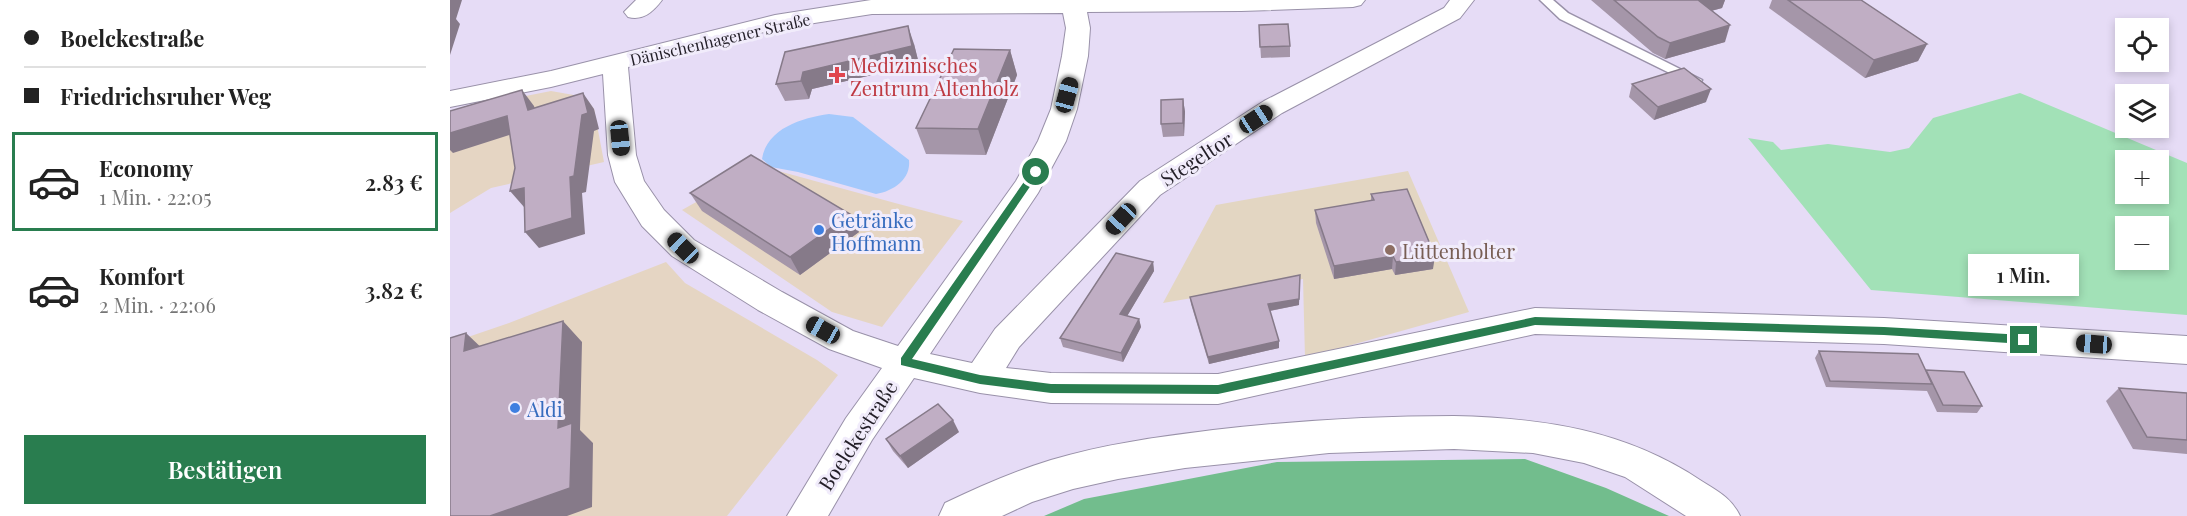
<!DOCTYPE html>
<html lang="de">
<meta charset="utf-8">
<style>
:root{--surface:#fff;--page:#f2f2f2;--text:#222;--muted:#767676;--line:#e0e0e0;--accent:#297d4f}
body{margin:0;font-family:"Playfair Display",serif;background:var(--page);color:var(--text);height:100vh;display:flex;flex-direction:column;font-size:22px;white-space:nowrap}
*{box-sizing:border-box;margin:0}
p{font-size:20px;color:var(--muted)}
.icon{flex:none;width:33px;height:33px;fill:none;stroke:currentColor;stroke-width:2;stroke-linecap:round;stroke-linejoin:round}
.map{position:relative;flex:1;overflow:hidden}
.drawer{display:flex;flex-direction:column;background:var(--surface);width:450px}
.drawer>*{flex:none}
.banner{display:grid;align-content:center;height:132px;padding:0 24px;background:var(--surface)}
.tools{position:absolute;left:1665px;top:18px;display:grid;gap:12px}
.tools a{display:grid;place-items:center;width:54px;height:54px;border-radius:0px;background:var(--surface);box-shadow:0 3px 9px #0003;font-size:30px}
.end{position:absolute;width:27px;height:27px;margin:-14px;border:8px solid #297d4f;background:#fff;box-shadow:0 0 0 3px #fff}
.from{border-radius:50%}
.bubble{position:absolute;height:42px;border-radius:0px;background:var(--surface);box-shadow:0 3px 9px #0003;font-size:20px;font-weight:600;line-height:42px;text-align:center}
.car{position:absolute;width:18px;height:36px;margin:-18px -9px;border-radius:8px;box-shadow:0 0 4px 2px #0007;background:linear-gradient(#222 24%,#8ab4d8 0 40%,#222 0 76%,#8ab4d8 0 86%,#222 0)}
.banner b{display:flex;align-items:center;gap:21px;height:57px;font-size:22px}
.banner b+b{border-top:2px solid var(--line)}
.banner i{width:15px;height:15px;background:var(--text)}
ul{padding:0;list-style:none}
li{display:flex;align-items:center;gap:18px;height:99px;margin:0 12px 9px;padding:0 12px;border:3px solid transparent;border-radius:0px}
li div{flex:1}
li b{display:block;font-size:22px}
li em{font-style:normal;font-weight:600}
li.on{border-color:var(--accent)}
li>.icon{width:54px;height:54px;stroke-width:1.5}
.cta{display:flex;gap:12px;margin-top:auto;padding:12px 24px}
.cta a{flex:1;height:69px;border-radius:0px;background:var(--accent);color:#fff;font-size:24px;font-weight:600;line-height:69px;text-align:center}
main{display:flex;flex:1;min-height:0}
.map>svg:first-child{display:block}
.commercial{fill:#e5d5c3}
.education{fill:#e3d6c2}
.green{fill:#a2e1b7;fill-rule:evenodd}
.forest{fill:#72bd8d}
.water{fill:#a4c9fc}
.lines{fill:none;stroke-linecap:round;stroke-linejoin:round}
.service-casing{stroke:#9991a9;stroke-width:3}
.minor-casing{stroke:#9991a9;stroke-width:2}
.trunk-casing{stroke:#9991a9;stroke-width:2}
.service{fill:#fff;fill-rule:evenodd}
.minor{fill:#fff;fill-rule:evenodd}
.trunk{fill:#fff;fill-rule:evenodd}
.wall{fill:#a596a9}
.shaded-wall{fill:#867a89}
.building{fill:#c0aec4;stroke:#867a89;stroke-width:1.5}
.route{fill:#297d4f}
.health-dot{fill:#e0444e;stroke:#f1ecfb;stroke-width:2}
.shop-dot{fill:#3f7fe0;stroke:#f1ecfb;stroke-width:2}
.education-dot{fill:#8d6e63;stroke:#f1ecfb;stroke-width:2}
.labels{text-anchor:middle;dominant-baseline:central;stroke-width:6;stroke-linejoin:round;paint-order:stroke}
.far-street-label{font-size:16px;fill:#231f28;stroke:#f1ecfb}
.health-label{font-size:20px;fill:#be3a42;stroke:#f1ecfb;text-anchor:start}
.street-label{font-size:20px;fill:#231f28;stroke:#f1ecfb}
.shop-label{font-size:20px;fill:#366cbe;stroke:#f1ecfb;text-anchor:start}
.education-label{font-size:20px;fill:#785e54;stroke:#f1ecfb;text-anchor:start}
</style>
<main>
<section class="drawer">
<div class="banner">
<b><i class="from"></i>Boelckestraße</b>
<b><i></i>Friedrichsruher Weg</b>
</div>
<ul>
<li class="on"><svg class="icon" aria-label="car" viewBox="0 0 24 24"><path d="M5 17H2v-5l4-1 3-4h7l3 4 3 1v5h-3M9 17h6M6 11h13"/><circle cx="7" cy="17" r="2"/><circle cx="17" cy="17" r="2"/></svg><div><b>Economy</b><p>1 Min. · 22:05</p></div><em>2.83 €</em></li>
<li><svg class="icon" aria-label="car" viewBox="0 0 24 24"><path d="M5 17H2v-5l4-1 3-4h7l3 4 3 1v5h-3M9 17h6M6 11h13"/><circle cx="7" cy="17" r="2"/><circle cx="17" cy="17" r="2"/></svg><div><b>Komfort</b><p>2 Min. · 22:06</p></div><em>3.82 €</em></li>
</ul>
<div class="cta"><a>Bestätigen</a></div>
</section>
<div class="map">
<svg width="1737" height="516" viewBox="0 0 1737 516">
<rect width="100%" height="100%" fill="#e6dcf6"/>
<!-- commercial -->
<g class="commercial">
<path d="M101 91 135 97 144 109 154 162 41 188 0 213V111Z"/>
<path d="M310 166 445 203 513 221 432 327 382 312 232 210Z"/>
<path d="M216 262 235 283 367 360 388 375 277 516H0L18 337 59 323Z"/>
</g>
<!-- education -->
<path class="education" d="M958 171 1019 312 855 358 853 279 713 303 766 205Z"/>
<!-- green -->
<path class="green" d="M1570 93 1737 163V315L1421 290 1298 138 1323 142 1331 150 1378 144 1440 152 1459 148 1483 118ZM1676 160H1708V194H1676ZM1676 226H1708V260H1676Z"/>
<!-- forest -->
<path class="forest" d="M1075 459 1156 488 1219 516H594L634 499 827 462Z"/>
<!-- water -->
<path class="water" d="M379 114 403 117 459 160C461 179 444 191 426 194L348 172 321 167 312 159C317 128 352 118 379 114Z"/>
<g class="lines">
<!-- service casing -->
<g class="service-casing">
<path id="service" d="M1090 0H1103L1118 13 1252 80 1250 83H1240L1110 19Z"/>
</g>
<!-- minor casing -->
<g class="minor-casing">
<g id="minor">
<path d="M186 0H212C203 12 193 21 178 17L174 12Z"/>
<path d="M421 0H915L911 5 903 7 791 11 637 12 640 28 638 56 627 109 616 141 588 193 480 354 522 363 545 329 690 181 814 101 994 8 1000 0H1024L1010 18 832 113 710 195 569 347 556 368 601 373 768 374 1085 308 1434 318 1737 336V364L1434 344 1085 334 768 404 601 403 530 393 464 378 422 440 378 516H337L396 418 432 368 379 349 308 310 222 256 192 226 165 182 158 155 153 74 101 87 0 107V91L101 71 325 15ZM613 13 616 28 612 56 601 109 588 141 566 181 448 346 403 331 332 292 244 240 214 210 194 181 186 155 178 67 326 29 422 14Z"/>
</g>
</g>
<!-- trunk casing -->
<g class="trunk-casing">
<path id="trunk" d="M1004 416C1092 418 1175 430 1250 480 1267 491 1281 497 1290 516H1236L1175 477 1134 463 1083 453 1004 449 879 453 735 468 668 479 623 489 582 502 552 516H489L495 503C530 486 565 471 601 460 654 444 708 437 763 430 843 421 923 416 1004 416Z"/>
</g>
<!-- service -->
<use href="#service" class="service"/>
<!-- minor -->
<use href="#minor" class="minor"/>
<!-- trunk -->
<use href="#trunk" class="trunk"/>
</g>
<!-- wall -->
<g class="wall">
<path d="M1141 0H1275L1272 8 1261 11 1275 42 1215 59 1203 53Z"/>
<path d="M1322 0H1411L1477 44 1468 61 1415 78 1319 8Z"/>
<path d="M809 25 840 46V57L811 58Z"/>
<path d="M464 44 469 64 362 89 359 99 335 101 326 84Z"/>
<path d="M560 50 567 75 536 155 476 154 466 128Z"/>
<path d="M1182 84 1256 102 1204 120 1179 97Z"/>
<path d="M733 99 735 112 734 136 713 137 711 124Z"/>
<path d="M240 193 409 232 350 275 252 211Z"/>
<path d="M921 194 983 269 945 275 942 269 884 279 866 223 865 210 921 201Z"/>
<path d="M703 262 704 271 677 316 689 319 691 327 673 362 613 347 610 338Z"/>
<path d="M740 297 849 305 820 311 829 341V348L759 364 741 304Z"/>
<path d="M1369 351 1476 370 1532 406 1527 413 1487 412 1477 391 1376 387 1365 358Z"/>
<path d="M1669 388 1737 393V454L1683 449 1656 401Z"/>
<path d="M509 432 458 468 443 451 436 439Z"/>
</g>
<!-- shaded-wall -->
<g class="shaded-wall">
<path d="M0 0H12L6 19 10 24 0 55Z"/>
<path d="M1247 0H1275L1272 8 1242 16Z"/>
<path d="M1280 25 1275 42 1215 59 1220 43Z"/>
<path d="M458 26 464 44 469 64 362 89 359 99 351 81 353 72Z"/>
<path d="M1477 44 1468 61 1415 78 1424 60Z"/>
<path d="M560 50 567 75 536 155 528 129Z"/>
<path d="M1261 89 1256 102 1204 120 1208 107Z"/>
<path d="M72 90 84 106 90 126 78 110Z"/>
<path d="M133 93 144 109 149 129 144 131 136 192 132 193 135 234 89 248 75 232 120 177Z"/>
<path d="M733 99 735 112 734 136 733 123Z"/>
<path d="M57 116 69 132 3 153 0 150V133Z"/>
<path d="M74 188 87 204 74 207 60 191Z"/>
<path d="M400 214 409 232 350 275 340 257Z"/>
<path d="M943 256 942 269 884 279V266Z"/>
<path d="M985 256 983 269 945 275 946 262Z"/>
<path d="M703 262 704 271 673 323 670 314Z"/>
<path d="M850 275 849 305 819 311 818 304Z"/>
<path d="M689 319 691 327 673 362 671 353Z"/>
<path d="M113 321 132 342 130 430 143 443 142 507 117 516H40L108 428Z"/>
<path d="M16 333 38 354 14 351Z"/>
<path d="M829 341V348L759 364 758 357Z"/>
<path d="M503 420 509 432 458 468 450 456Z"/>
</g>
<!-- building -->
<g class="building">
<path d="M1164 0H1248L1280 25 1220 43 1208 37Z"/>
<path d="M1338 0H1411L1477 44 1424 60Z"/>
<path d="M838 24 840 46 810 47 809 25Z"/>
<path d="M458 26 462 46 353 72 351 81 326 84 335 52Z"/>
<path d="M504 49 560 50 528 129 466 128Z"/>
<path d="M1234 68 1261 89 1208 107 1182 84Z"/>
<path d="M72 90 78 110 133 93 138 113 132 115 124 176 120 177 122 218 75 232 74 188 60 191 65 168 57 116 0 133V111Z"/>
<path d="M733 99V123L711 124V100Z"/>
<path d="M301 155 400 214 340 257 240 193Z"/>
<path d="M957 189 985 256 946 262 943 256 884 266 865 210 924 200 921 194Z"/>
<path d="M666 253 703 262 670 314 689 319 671 353 610 338Z"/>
<path d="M850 275 849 299 818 304 829 341 758 357 740 297Z"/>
<path d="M113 321 108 428 122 423 120 488 40 516H0V338L16 333 14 351Z"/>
<path d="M1369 351 1468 354 1482 384 1380 381Z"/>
<path d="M1476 370 1514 372 1532 406 1493 405Z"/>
<path d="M1669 388 1737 393V440L1697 437Z"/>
<path d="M488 404 503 420 450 456 436 439Z"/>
</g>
<!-- route -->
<path class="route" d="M583 169 590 172 462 359 530 375 601 384 768 385 1085 317 1434 327 1574 335 1579 340 1574 344 1434 335 1085 325 768 394 601 393 530 384 451 365V358Z"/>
<!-- markers -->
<path class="health-dot" d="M384 66h6v6h6v6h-6v6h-6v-6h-6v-6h6z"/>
<g class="shop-dot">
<circle cx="369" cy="230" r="6"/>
<circle cx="65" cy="408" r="6"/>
</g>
<circle class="education-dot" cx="940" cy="250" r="6"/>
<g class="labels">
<!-- far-street labels -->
<g class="far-street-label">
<text transform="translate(270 39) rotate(-13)">Dänischenhagener Straße</text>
</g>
<!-- health labels -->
<g class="health-label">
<text x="400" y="64">Medizinisches<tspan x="400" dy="23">Zentrum Altenholz</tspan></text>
</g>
<!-- street labels -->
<g class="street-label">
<text transform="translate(746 158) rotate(-33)">Stegeltor</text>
<text transform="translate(407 435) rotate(-57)">Boelckestraße</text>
</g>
<!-- shop labels -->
<g class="shop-label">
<text x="381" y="219">Getränke<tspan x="381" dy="23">Hoffmann</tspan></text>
<text x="77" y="408">Aldi</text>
</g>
<!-- education labels -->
<g class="education-label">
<text x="952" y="250">Lüttenholter</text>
</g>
</g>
</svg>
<div class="tools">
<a><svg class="icon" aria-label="locate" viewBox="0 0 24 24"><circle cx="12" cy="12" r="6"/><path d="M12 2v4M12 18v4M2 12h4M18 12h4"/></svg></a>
<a><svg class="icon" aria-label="layers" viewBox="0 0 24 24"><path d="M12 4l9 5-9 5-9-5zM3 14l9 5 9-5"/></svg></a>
<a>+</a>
<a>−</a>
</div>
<i class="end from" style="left:586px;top:172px"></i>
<i class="end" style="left:1574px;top:340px"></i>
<div class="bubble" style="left:1518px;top:254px;width:111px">1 Min.</div>
<i class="car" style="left:617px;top:95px;rotate:15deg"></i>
<i class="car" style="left:806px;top:119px;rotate:57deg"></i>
<i class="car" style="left:170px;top:138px;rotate:174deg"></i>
<i class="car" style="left:671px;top:219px;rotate:223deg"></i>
<i class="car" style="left:233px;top:248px;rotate:314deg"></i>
<i class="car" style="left:373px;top:330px;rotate:299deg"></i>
<i class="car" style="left:1644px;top:344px;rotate:274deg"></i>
</div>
</main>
